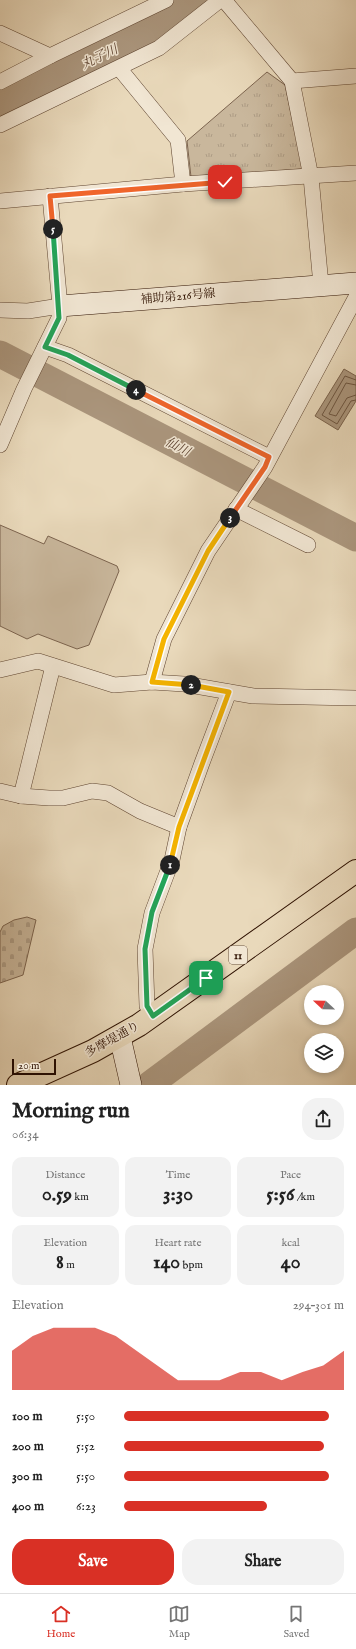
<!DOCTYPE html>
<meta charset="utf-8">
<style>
body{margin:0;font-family:"IM FELL English","Noto Serif JP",serif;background:#f2f2f2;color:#222;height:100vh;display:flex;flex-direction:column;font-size:15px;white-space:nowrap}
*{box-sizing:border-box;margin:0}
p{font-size:13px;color:#767676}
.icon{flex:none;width:22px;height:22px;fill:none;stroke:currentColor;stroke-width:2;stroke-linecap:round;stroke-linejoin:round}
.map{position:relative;height:1085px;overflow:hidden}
.sheet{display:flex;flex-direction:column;background:#fff;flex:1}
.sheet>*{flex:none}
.needle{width:26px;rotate:292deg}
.fabs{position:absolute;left:304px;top:985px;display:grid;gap:8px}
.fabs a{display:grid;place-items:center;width:40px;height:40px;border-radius:50%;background:#fff;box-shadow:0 2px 6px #0003;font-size:20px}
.scale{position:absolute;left:12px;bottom:10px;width:44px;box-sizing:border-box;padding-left:4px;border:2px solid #2f1202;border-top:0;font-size:11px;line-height:14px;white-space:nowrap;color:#2f1202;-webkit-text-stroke:3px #f1e6d3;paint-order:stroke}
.pin{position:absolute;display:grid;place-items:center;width:34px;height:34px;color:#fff;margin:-17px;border-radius:8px;box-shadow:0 2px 6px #0006}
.km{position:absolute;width:20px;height:20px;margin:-10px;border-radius:50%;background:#222;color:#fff;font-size:11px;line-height:20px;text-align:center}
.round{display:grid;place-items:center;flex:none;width:42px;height:42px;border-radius:16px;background:#f2f2f2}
.summary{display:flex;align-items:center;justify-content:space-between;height:68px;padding:0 12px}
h1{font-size:22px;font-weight:700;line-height:30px}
.stats{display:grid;grid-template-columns:repeat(3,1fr);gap:6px;height:68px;padding:4px 12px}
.stats div{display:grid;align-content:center;border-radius:10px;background:#f2f2f2;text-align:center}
.stats b{font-size:20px;font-weight:700}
.stats small{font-size:11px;font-weight:400}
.stats p{font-size:11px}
.chart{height:112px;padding:8px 12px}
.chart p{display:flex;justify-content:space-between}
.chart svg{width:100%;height:72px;margin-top:4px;fill:#d93025;opacity:.7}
.button{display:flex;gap:8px;margin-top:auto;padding:8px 12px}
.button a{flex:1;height:46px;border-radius:16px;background:#d93025;color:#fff;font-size:16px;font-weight:700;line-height:46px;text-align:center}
.button a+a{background:#f2f2f2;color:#222}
ul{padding:0 12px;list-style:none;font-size:13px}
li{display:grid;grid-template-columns:64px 48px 1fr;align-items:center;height:30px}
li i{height:10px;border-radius:5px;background:#d93025}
.tab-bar{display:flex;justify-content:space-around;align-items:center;height:56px;border-top:1px solid #e0e0e0;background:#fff;font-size:11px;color:#767676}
.tab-bar a{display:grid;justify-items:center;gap:2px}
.tab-bar .on{color:#d93025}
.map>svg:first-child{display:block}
.grass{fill:url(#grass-tufts);stroke:#7c644f}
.cemetery{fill:url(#cemetery-stones);stroke:#7c644f}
.garden{fill:#c9b79c;stroke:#7c644f}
.water{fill:#aa957c;stroke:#79614b}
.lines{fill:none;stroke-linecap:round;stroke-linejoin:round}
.shore{stroke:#6c543f;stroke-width:1}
.river{stroke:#aa957c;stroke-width:27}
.street-casing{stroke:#5e4430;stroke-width:16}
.secondary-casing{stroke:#2f1202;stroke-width:22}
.primary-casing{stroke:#2f1202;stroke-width:24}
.street{stroke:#f1e6d3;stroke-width:15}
.secondary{stroke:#f1e6d3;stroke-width:21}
.primary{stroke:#e9d9bb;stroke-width:22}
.split-1-casing{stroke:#fff;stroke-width:8}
.split-2-casing{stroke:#fff;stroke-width:8}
.split-3-casing{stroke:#fff;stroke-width:8}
.split-4-casing{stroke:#fff;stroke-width:8}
.split-5-casing{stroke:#fff;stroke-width:8}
.split-6-casing{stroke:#fff;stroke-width:8}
.split-1{stroke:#22a559;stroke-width:5}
.split-2{stroke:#f5b400;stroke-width:5}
.split-3{stroke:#f5b400;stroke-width:5}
.split-4{stroke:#f0652b;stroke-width:5}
.split-5{stroke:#22a559;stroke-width:5}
.split-6{stroke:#f0652b;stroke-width:5}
.labels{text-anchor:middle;stroke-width:3;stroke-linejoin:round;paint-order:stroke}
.shield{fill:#f1e6d3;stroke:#695241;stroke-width:1}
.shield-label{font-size:11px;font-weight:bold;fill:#2f1202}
.street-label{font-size:12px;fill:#2f1202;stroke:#f1e6d3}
.water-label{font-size:13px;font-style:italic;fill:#604633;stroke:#f1e6d3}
</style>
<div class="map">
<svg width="356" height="1085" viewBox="0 0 356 1085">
<defs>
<pattern id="grass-tufts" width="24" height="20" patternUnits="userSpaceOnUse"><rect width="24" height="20" fill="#c9b79c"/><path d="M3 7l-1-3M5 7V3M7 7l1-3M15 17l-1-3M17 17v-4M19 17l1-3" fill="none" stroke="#ad9c85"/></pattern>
<pattern id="cemetery-stones" width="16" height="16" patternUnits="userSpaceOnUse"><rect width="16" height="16" fill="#c9b79c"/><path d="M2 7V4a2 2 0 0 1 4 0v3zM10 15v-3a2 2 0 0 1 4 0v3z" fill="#ad9c85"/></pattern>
</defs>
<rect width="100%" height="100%" fill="#e9d9bb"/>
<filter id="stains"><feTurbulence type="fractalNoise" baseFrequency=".005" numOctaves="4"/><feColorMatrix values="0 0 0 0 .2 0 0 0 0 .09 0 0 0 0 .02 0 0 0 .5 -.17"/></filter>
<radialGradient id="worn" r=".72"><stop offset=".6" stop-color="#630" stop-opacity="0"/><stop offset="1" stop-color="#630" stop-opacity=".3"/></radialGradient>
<polygon class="grass" points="267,72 285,85 303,169 191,177 187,141"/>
<polygon class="cemetery" points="27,917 36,920 23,975 0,983 0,932 3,926 14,920"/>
<polygon class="garden" points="0,525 44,544 48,536 117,566 119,571 89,645 77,649 38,634 27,639 0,626"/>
<polygon class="water" points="344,369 356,376 356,401 338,430 315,416"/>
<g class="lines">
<g class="shore">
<polyline points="356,380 345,376 322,415 337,424 351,401 356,400"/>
<polyline points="356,385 346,383 329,414 336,416 347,398 356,395"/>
</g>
<g class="river">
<polyline points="0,104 138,37 193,0"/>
<polyline points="0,354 356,538"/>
<polyline points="149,1085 356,931"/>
</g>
<defs>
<g id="street">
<polyline points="224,0 292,81 311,177 321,285"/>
<polyline points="0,33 50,56"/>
<polyline points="119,68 178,140 183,184"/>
<polyline points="292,81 356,76"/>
<polyline points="0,82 50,56 166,0"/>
<polyline points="0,125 159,48 220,0"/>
<polyline points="0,201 183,184 356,173"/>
<polyline points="0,310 28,311 60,306"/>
<polyline points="45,347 68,355 269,457"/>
<polyline points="0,445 24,389 59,318 60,306 50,196"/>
<polyline points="236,509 308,545"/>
<polyline points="0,670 38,661 114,685 152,682 184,684 253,696 356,698"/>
<polyline points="152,682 164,639 208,551 265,467 356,297"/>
<polyline points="0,791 21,796 49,798 63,798 92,791 108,793 140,811 179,827"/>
<polyline points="21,796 53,666"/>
<polyline points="153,1016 147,1006 145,949 152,913 172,860 179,827 202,763 229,692"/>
</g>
<g id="secondary">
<polyline points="60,306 356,283"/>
<polyline points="120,1037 131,1085"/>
</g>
<polyline id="primary" points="18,1085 93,1051 139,1025 356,871"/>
</defs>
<use href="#street" class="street-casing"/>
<use href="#secondary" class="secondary-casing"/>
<use href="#primary" class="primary-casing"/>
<use href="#street" class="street"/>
<use href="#secondary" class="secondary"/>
<use href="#primary" class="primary"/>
</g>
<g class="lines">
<defs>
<polyline id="split-1" points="170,865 152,912 145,949 147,1006 153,1016 206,978"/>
<polyline id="split-2" points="170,865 179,827 229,692 191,685"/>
<polyline id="split-3" points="191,685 152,682 164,639 208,551 230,518"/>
<polyline id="split-4" points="136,390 269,457 265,467 230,518"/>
<polyline id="split-5" points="53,229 59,318 45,347 68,355 136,390"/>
<polyline id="split-6" points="53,229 50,196 225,182"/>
</defs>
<use href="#split-1" class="split-1-casing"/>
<use href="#split-2" class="split-2-casing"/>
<use href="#split-3" class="split-3-casing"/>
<use href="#split-4" class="split-4-casing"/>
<use href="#split-5" class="split-5-casing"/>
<use href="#split-6" class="split-6-casing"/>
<use href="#split-1" class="split-1"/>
<use href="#split-2" class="split-2"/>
<use href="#split-3" class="split-3"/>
<use href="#split-4" class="split-4"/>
<use href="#split-5" class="split-5"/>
<use href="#split-6" class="split-6"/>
</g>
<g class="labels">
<rect class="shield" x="229" y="946" width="18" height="18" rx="3"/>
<g class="shield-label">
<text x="238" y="959">11</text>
</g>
<g class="street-label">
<text transform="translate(178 296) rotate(-5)" y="4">補助第216号線</text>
<text transform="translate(112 1039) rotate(-29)" y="4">多摩堤通り</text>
</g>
<g class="water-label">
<text transform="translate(99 56) rotate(-26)" y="5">丸子川</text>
<text transform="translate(178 446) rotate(27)" y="5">仙川</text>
</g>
</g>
<rect width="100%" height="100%" filter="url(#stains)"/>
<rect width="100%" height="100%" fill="url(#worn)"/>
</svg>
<div class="fabs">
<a><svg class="needle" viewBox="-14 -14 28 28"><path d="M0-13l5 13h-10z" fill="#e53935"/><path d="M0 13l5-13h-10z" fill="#767676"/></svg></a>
<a><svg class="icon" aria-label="layers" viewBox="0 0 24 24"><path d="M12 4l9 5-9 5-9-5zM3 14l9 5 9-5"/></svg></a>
</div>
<div class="scale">20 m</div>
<div class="pin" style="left:206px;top:978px;background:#1e9e55"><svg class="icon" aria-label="arrive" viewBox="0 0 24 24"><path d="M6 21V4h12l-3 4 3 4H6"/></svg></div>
<div class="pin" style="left:225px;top:182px;background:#d93025"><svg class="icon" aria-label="check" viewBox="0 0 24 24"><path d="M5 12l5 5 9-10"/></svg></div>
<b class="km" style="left:170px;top:865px">1</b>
<b class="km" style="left:191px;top:685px">2</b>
<b class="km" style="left:230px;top:518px">3</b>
<b class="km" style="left:136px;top:390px">4</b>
<b class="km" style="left:53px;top:229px">5</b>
</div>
<section class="sheet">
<div class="summary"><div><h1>Morning run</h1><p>06:34</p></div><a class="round"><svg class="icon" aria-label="share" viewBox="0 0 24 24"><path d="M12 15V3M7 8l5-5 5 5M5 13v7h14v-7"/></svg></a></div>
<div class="stats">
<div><p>Distance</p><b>0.59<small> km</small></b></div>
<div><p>Time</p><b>3:30</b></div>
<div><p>Pace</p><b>5:56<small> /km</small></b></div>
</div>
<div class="stats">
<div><p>Elevation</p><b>8<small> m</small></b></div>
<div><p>Heart rate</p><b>140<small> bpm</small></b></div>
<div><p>kcal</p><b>40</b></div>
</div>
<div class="chart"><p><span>Elevation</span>294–301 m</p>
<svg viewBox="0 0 160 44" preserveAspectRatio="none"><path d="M0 44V20L10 11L20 6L30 6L40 6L50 11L60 20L70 29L80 38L90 38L100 38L110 33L120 33L130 38L140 33L150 29L160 20V44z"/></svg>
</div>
<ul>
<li><b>100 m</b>5:50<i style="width:93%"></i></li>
<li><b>200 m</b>5:52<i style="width:91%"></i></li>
<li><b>300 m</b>5:50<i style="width:93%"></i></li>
<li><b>400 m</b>6:23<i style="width:65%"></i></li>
</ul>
<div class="button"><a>Save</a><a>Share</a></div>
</section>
<nav class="tab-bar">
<a class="on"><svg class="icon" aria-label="home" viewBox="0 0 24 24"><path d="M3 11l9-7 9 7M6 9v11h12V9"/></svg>Home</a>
<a><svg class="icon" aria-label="map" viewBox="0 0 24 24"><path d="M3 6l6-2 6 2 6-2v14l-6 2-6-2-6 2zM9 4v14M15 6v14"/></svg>Map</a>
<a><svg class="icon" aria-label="saved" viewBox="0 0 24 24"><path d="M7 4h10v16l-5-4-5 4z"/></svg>Saved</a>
</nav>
